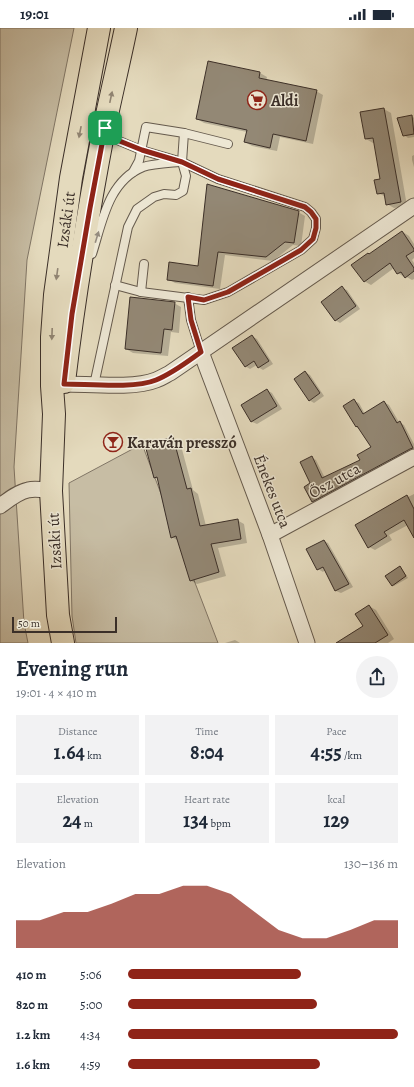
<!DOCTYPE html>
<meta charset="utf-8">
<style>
body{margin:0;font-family:Alegreya,serif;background:#f2f2f3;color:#1f2937;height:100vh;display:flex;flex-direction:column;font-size:15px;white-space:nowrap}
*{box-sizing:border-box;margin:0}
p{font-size:13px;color:#747a83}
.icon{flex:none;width:22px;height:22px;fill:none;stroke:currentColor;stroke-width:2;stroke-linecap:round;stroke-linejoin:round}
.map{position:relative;height:615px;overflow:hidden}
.side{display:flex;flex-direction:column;background:#fff;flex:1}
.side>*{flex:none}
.scale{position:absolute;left:12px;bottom:10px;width:105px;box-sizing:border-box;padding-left:4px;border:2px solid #3b2f28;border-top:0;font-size:11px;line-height:14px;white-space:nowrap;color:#3b2f28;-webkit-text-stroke:3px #ede7d4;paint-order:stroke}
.pin{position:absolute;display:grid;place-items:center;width:34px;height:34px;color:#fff;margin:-17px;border-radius:8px;box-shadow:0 2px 6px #0006}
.round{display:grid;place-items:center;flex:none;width:42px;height:42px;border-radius:21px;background:#f2f2f3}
.head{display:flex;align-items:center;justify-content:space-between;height:68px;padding:0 16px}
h1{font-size:22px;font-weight:700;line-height:30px}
.metrics{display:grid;grid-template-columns:repeat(3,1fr);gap:6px;height:68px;padding:4px 16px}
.metrics div{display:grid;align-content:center;border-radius:0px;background:#f2f2f3;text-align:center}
.metrics b{font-size:20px;font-weight:700}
.metrics small{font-size:11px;font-weight:400}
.metrics p{font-size:11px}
.chart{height:112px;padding:8px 16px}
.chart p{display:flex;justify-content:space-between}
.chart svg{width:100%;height:72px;margin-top:4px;fill:#8f2418;opacity:.7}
ul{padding:0 16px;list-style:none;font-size:13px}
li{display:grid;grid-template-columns:64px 48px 1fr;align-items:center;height:30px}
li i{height:10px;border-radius:5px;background:#8f2418}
.status{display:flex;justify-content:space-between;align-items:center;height:28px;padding:0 20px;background:#fff;direction:ltr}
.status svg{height:11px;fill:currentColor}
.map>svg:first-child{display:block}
.green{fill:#c7bda4;stroke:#817666}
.shadow{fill:#0003}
.building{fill:#938875;stroke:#3b2f28}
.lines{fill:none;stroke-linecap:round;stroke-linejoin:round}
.lane-casing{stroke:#655a4d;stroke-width:10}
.street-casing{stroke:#655a4d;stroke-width:17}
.primary-casing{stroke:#3b2f28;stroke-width:24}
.lane{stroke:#ede7d4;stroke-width:8}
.street{stroke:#ede7d4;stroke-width:15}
.primary{stroke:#e4dabd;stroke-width:22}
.oneway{fill:#908472}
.oneway2{fill:#948b7e}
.route-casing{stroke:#fff;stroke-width:8}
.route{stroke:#8f2418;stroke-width:5}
.labels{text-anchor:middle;stroke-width:3;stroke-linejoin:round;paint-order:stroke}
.poi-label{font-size:16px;font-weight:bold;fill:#3b2f28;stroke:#ede7d4;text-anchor:start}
.street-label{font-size:16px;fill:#3b2f28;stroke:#ede7d4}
</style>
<div class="status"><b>19:01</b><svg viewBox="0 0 49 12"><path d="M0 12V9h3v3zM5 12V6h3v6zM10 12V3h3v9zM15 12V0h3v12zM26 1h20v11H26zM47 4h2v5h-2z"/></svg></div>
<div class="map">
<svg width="414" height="615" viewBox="0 0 414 615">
<rect width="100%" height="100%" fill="#e4dabd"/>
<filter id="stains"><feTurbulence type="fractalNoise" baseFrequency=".005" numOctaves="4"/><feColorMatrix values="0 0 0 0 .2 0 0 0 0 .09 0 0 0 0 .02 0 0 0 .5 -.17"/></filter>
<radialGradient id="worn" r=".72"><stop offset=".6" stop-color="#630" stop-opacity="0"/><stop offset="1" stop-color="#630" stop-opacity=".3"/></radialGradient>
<g class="green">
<polygon points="0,0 74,0 27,232 14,439 24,595 28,615 0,615"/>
<polygon points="142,416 218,615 76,615 72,588 69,455"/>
</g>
<g class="shadow">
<polygon points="260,45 267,49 266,53 316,63 323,67 313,116 280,109 277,123 252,118 245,114 247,104 204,95 197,91"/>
<polygon points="384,81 391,85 407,178 394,180 387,176 386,169 378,165 381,152 374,115 373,115 366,111"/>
<polygon points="412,88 414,90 414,109 408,110 404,107"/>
<polygon points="414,127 414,139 412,132 412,128"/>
<polygon points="207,158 298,184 305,188 301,218 293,217 273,233 225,227 220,261 175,255 168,251 199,240"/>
<polygon points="403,204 409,208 414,216 414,230 412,232 414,235 414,251 412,252 405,248 404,249 398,245 394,240 371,257 364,253"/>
<polygon points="342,260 347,262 360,281 340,295 335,292"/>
<polygon points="174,275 181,279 179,305 171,304 168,328 133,325 126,321"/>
<polygon points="252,308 257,311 273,336 263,342 258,339 257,337 250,341 245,338"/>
<polygon points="305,344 310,347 324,368 314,375 309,372"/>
<polygon points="267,362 272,365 282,381 257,396 252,394 242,377"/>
<polygon points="354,373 359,375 365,386 384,374 389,377 399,394 404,397 414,416 414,424 317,476 312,474 312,430 316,432 325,450 361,433 372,420 360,401 356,399"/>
<polygon points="173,410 180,414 193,462 198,466 206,498 237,492 244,496 247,515 218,520 226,548 197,556 190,552 179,513 172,509 158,452 155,449"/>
<polygon points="414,466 414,508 408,497 389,507 392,512 375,522 369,519 408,469"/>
<polygon points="324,513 328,515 353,559 341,565 336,563 325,542 323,544 318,541"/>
<polygon points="400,540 402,541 408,550 394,558 392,557"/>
<polygon points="369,578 376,582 394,611 388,615 338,615 364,599"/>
<polygon points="235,612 240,615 225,615"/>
</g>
<g class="building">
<polygon points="208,33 260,44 259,50 317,62 306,113 273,106 270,120 244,114 247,102 196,91"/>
<polygon points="384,80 401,174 386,177 384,165 377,166 374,152 380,151 373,110 365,111 360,84"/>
<polygon points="412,87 414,106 403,108 397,90"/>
<polygon points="207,156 299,183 294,215 285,214 266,229 218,224 213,258 167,252 169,234 198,238"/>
<polygon points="402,203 414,221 414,223 406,228 414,240 414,243 405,250 401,244 397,246 390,235 364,254 351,237 368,225 369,226"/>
<polygon points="342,258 356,278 335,293 321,274"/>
<polygon points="130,269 175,274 172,302 164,301 161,325 125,321"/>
<polygon points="252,307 269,333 258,340 254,333 245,339 232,320"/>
<polygon points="305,343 320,365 309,373 294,351"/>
<polygon points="267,361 277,378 251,394 241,377"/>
<polygon points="354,371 363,386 384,373 397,395 400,393 413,420 410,421 312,474 304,459 310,455 300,434 312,428 322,450 360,432 357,427 371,419 357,398 356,399 343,378"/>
<polygon points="173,409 187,461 191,460 200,498 238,491 241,511 211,516 219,544 190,553 176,508 171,510 157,449 154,450 145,417"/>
<polygon points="407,467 414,481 414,510 404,492 384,504 387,508 368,520 355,497"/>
<polygon points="324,512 349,556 335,563 323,539 317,542 306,521"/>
<polygon points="400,538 406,548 392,558 385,548"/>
<polygon points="369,577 388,607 375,615 336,615 363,598 355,586"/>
</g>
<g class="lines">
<defs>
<g id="lane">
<polyline points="107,102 117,112 141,122 182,134 218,151 305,179 311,184 316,191 316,200 313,211 301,222 228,264 204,272 141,264 115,257"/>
<polyline points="133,144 139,133 146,99 184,105 228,116"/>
<path d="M 92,226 C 102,195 108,153 143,139 C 152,136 169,135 179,134"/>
<polyline points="141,264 144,236"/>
<polyline points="188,269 191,292 201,324"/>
<polyline points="94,357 128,199 137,181 154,169 164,166 176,167 183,163 186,148 182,134 184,105"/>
</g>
<g id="street">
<polyline points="201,324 270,507 307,615"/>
<path d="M 64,356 C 89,356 134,361 156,352 C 161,350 166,347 170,345 L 414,178"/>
<path d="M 0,478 C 8,472 18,464 28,462 C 36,460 44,462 51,463"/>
<polyline points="270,507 414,429"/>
</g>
<g id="primary">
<path d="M 64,354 C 74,269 88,185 104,101 C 111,67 119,34 126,0"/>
<path id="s1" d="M 63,615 L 58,587 L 51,463 L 54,386 L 52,358 L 52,309 L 55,267 L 71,150 L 99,0"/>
</g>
</defs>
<use href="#lane" class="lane-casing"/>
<use href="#street" class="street-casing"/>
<use href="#primary" class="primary-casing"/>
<use href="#lane" class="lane"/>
<use href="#street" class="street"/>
<use href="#primary" class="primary"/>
</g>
<defs><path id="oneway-solid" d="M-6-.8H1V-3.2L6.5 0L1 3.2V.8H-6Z"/></defs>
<g class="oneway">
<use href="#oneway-solid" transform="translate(111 69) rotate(-78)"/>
<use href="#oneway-solid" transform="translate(80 104) rotate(101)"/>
<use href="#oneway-solid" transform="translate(57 246) rotate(98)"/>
<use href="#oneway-solid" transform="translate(52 306) rotate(92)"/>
</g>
<use class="oneway2" href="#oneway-solid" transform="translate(97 209) rotate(-73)"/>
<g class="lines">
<defs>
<path id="route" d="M 105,100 L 117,112 L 142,122 L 182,134 L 218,151 L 305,179 L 311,184 L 316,191 L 316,200 L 313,211 L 301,222 L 228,264 L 204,272 L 188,269 L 191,292 L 201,324 C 187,334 173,345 156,352 C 134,361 88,356 64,356 L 72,286 L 90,180 Z"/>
</defs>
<use href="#route" class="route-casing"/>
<use href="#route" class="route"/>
</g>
<defs>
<symbol id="supermarket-ring" viewBox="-11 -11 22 22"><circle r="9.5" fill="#ede7d4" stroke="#8f2418" stroke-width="1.5"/><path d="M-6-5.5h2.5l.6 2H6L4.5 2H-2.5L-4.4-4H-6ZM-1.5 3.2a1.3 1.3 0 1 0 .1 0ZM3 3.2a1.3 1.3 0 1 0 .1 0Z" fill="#8f2418"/></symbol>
<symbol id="bar-ring" viewBox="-11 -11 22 22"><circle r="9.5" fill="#ede7d4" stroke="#8f2418" stroke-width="1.5"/><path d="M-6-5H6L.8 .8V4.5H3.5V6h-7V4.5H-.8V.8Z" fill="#8f2418"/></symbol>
</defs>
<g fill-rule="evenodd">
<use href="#supermarket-ring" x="246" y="61" width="22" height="22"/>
<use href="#bar-ring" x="102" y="403" width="22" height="22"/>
</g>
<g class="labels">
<g class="poi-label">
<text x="271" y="78">Aldi</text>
<text x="127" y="420">Karaván presszó</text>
</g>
<g class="street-label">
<text dy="6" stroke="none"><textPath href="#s1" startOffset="425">Izsáki út</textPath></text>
<text transform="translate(334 452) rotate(-29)" y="6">Ősz utca</text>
<text transform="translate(273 463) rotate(69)" y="6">Énekes utca</text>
<text transform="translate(54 513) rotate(-93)" y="6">Izsáki út</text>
</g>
</g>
<rect width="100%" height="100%" filter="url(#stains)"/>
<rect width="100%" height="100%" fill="url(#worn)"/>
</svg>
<div class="scale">50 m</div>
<div class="pin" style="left:105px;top:100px;background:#1e9e55"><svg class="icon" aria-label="arrive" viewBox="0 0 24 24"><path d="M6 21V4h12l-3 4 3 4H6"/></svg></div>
</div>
<section class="side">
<div class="head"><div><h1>Evening run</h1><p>19:01 · 4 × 410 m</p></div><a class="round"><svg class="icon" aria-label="share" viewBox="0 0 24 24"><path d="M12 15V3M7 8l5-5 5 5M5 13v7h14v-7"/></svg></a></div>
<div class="metrics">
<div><p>Distance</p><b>1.64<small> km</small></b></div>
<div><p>Time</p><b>8:04</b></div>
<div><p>Pace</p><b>4:55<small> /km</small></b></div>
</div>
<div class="metrics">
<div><p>Elevation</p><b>24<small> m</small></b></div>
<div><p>Heart rate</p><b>134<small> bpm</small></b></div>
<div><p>kcal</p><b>129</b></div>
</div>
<div class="chart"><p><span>Elevation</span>130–136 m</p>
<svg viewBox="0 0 160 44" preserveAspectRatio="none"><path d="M0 44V27L10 27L20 22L30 22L40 17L50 11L60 11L70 6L80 6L90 11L100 22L110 33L120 38L130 38L140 33L150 27L160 27V44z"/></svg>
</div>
<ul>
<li><b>410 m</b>5:06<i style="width:64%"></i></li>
<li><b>820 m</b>5:00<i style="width:70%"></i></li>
<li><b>1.2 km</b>4:34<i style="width:100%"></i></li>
<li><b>1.6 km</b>4:59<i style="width:71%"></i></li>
</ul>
</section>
